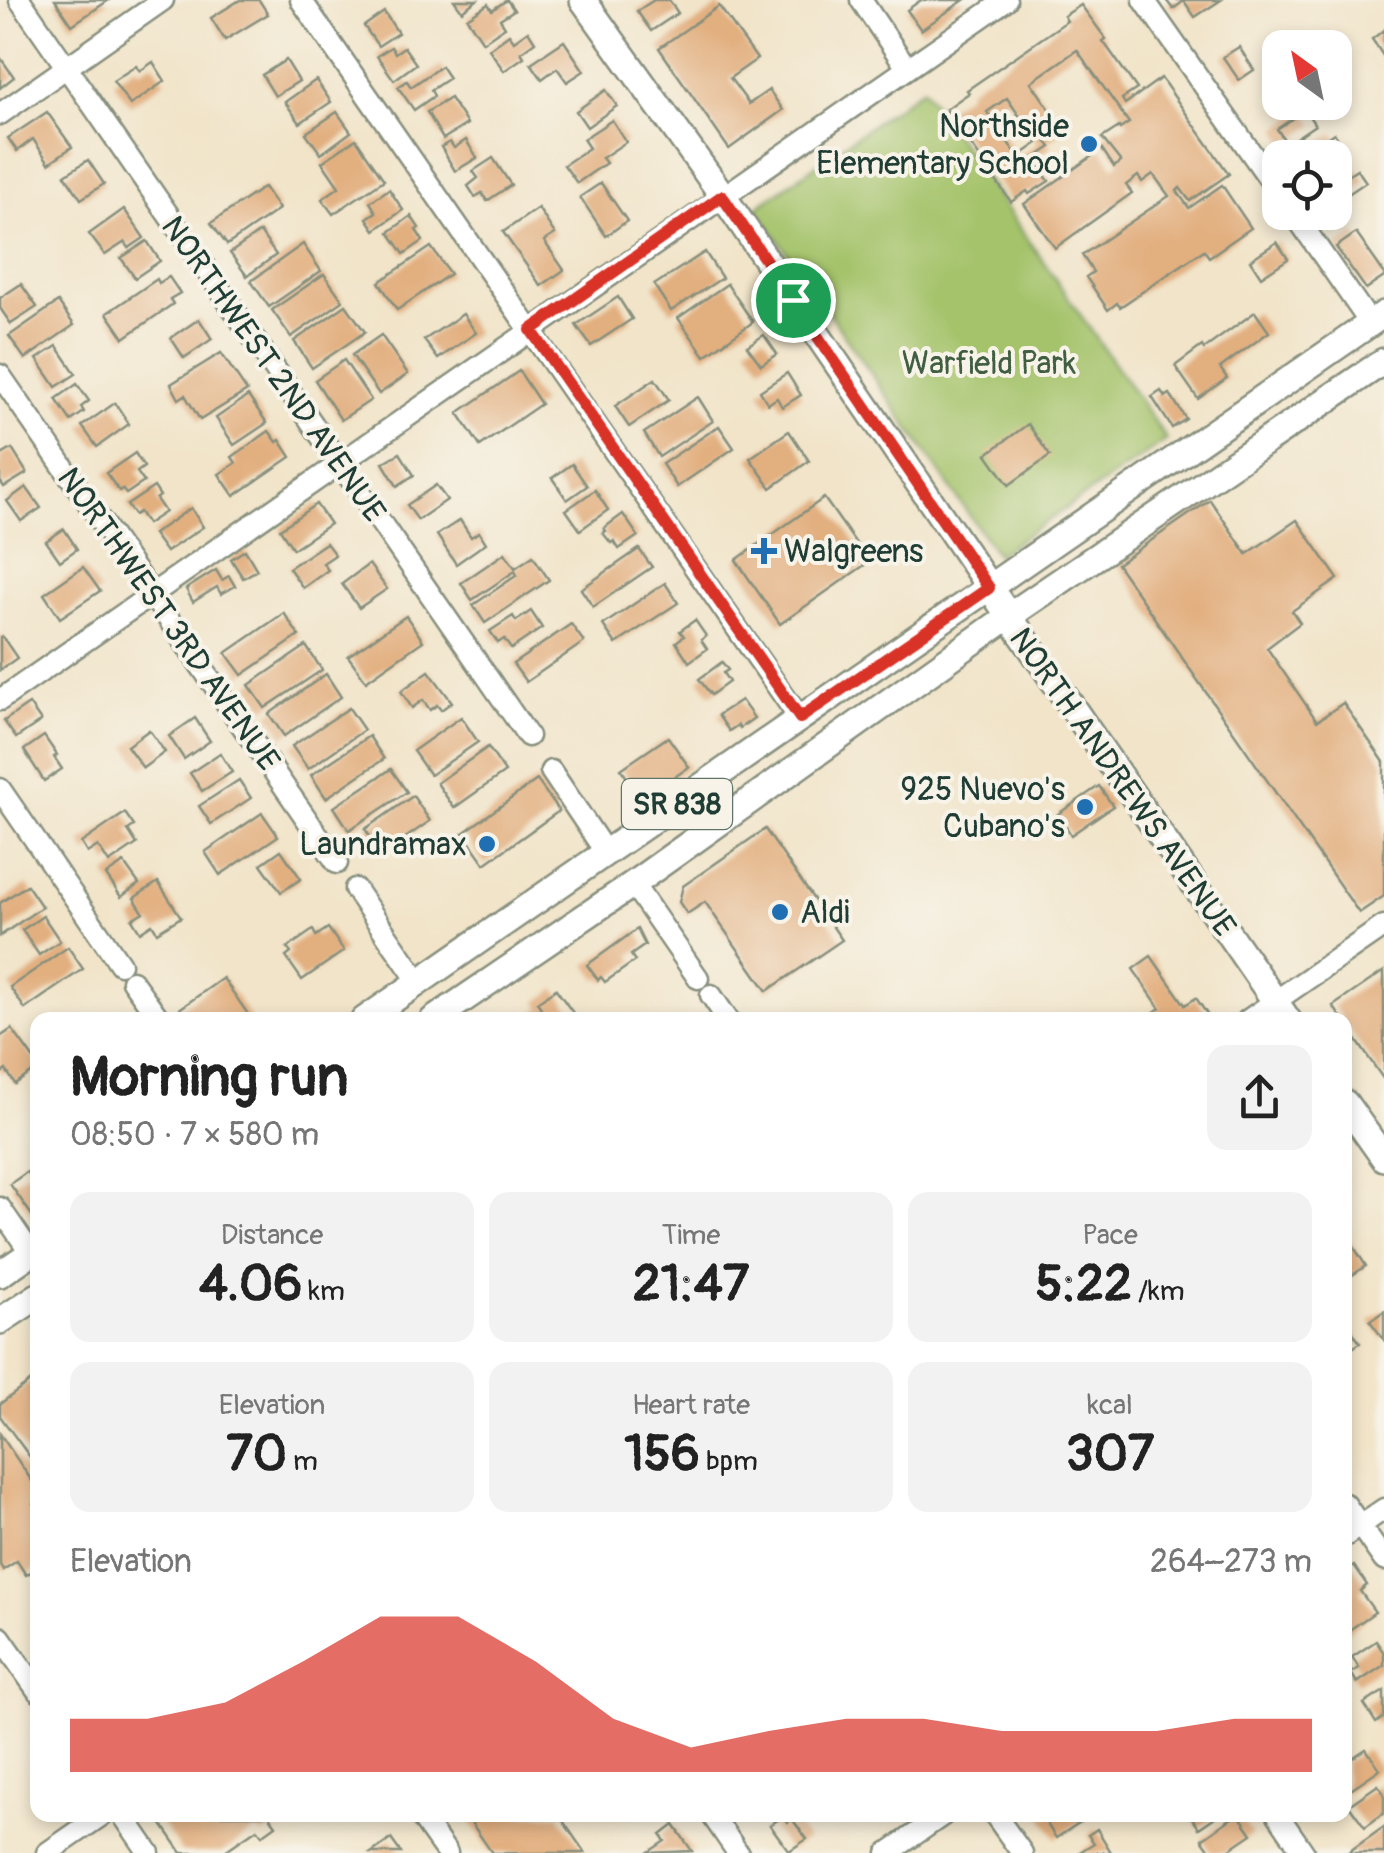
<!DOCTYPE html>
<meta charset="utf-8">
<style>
body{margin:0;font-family:Pangolin,sans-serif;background:#f2f2f2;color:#222;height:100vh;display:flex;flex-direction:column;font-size:38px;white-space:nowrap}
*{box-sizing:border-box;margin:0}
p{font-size:32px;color:#767676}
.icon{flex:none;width:55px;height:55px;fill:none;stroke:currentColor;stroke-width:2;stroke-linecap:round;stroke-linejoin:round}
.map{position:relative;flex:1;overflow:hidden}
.side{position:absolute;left:30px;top:1012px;width:1322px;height:810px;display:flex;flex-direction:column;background:#fff;border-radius:20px;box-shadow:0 5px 15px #0003}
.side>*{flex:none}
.needle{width:65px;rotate:327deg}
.controls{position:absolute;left:1262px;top:30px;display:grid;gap:20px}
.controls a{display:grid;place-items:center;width:90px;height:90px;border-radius:20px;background:#fff;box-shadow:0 5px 15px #0003;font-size:50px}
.pin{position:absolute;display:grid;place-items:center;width:85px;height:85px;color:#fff;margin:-42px;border:5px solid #fff;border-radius:50%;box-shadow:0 2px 10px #0007}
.round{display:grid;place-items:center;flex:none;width:105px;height:105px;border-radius:20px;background:#f2f2f2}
.summary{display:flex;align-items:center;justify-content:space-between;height:170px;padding:0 40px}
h1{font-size:55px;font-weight:700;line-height:75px}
.metrics{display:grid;grid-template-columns:repeat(3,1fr);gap:15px;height:170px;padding:10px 40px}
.metrics div{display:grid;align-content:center;border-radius:20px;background:#f2f2f2;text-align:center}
.metrics b{font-size:50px;font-weight:700}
.metrics small{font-size:28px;font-weight:400}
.metrics p{font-size:28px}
.chart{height:280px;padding:20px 40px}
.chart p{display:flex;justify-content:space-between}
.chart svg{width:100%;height:180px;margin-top:10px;fill:#d93025;opacity:.7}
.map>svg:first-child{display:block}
.green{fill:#a4c36b;stroke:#628050;stroke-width:2.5}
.building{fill:#e2af7f;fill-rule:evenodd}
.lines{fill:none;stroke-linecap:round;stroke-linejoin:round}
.minor-casing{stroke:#88907e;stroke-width:25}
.major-casing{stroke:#88907e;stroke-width:30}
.minor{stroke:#fff;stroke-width:20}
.major{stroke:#fff;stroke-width:25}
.route-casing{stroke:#fff;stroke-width:20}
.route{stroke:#d93025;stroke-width:12}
.poi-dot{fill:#1f6fb2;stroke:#f7f3e8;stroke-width:4}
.labels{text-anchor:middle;stroke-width:8;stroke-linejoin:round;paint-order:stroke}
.shield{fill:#f7f3e8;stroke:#60746a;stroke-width:2.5}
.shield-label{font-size:30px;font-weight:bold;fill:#1f3d34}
.poi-label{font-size:32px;fill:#1f3d34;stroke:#f7f3e8;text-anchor:end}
.park-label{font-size:32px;fill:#405e42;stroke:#f7f3e8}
.street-label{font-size:32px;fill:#1f3d34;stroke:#f7f3e8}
</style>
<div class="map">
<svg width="1384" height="1853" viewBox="0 0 1384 1853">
<rect width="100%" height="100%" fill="#f7f3e8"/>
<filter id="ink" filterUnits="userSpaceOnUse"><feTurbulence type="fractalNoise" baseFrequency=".01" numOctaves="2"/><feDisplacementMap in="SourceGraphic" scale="20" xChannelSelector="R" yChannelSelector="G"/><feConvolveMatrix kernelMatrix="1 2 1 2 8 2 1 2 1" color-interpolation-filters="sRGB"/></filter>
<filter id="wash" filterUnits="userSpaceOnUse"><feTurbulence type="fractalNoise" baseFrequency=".0048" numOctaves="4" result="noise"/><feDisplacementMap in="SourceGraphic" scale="40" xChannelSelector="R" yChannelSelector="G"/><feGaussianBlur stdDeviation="2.25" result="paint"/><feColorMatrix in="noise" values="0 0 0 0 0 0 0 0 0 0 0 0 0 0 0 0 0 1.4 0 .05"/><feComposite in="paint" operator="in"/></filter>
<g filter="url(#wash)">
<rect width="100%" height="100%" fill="#f1e4c9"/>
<polygon class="green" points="923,88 1167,440 997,555 756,208"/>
<g id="blocks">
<g class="building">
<polygon points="55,0 109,0 72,25"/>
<polygon points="240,0 259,0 268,14 225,40 211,18"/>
<polygon points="454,0 477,0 462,11"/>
<polygon points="507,0 514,10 500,19 505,27 483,42 467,18 488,4 492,10"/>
<polygon points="654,0 669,0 678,13 651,31 637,11"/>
<polygon points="921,0 964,0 921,30 907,10"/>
<polygon points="1166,0 1221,0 1195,17 1184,1 1173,9"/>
<path d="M 1081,5 L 1106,39 L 1103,41 L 1137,89 L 1122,99 L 1125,104 L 1161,78 L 1229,174 L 1190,201 L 1180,188 L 1177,191 L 1189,208 L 1222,185 L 1251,228 L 1209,257 L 1204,250 L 1120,307 L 1117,303 L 1108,310 L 1086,277 L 1093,272 L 1082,255 L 1169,196 L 1153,174 L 1142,182 L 1138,176 L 1126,185 L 1132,193 L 1055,248 L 1024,204 L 1102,149 L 1114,167 L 1121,162 L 1102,138 L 1119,127 L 1120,129 L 1129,123 L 1077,50 L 1031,82 L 1064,130 L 1047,142 L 1051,147 L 1023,166 L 1026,170 L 1036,163 L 1049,181 L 1029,194 L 1027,191 L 1011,202 L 946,109 L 969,93 L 967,90 L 1067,21 L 1064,16 ZM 1007,98 L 1038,143 L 1018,157 L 987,112 Z"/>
<polygon points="719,6 757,59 730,78 749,104 769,90 783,110 729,149 659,48"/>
<polygon points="384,12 398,33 378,46 364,26"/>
<polygon points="1384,30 1384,57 1372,39"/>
<polygon points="528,31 535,42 521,52 524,57 504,71 489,49 509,34 514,41"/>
<polygon points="564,41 584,71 567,82 557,68 542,79 531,63"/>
<polygon points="391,47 395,53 404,47 416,64 394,80 377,56"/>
<polygon points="1239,47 1254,70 1239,80 1223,57"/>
<polygon points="0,57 14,77 0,88"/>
<polygon points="286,60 299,81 275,96 262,75"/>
<polygon points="153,62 165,81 130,105 113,81 136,66 140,71"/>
<polygon points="441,66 449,78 431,90 434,96 414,110 398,87 407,81 411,87"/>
<polygon points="316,80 331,102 300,123 285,102"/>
<polygon points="606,90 617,106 587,127 576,111"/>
<polygon points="450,98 467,124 443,139 427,112"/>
<polygon points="1305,110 1315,125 1287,144 1277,129"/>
<polygon points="47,112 72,147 49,163 33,139 17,151 8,138"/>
<polygon points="337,112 351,132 321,154 306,133"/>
<polygon points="612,120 626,142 602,158 606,163 577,183 564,165 589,148 583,139"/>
<polygon points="1334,133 1345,149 1333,158 1298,158"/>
<polygon points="356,139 384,180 333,214 322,199 339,187 322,162"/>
<polygon points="466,140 477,158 455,171 441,147 450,142 454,148"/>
<polygon points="493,158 511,185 487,201 482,193 475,197 468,186 478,178 473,171"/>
<polygon points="88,160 104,184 81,199 65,175"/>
<polygon points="1357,169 1366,182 1335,203 1335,183"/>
<polygon points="601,183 627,221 606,236 580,197"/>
<polygon points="264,187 279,209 227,245 211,223"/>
<polygon points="389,189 403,210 375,230 367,218 376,212 370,202"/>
<polygon points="538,208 555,234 544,241 564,270 541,286 503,232"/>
<polygon points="124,209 144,238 129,248 125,242 105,255 89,234"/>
<polygon points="411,216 419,228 416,230 423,241 404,254 389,232"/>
<polygon points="260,232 276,255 247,276 230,253"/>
<polygon points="1356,233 1384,273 1384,277 1366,289 1336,247"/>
<polygon points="147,241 160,261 135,278 121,258"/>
<polygon points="1277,242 1288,259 1261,277 1250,260"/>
<polygon points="303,244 321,271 269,307 251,281"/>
<polygon points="431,247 450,274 397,310 379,282"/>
<polygon points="705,252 722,278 671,311 654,285"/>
<polygon points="324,274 343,301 291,337 272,310"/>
<polygon points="169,277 180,293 170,299 173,304 124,338 107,313 157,279 159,283"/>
<polygon points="21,284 37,307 11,324 0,308 0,298"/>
<polygon points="727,284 753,322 705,356 678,318"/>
<polygon points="618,297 632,319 591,346 576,325"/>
<polygon points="58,302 74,325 25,359 9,336"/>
<polygon points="346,305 365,332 312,368 294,341"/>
<polygon points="1255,312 1269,332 1220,368 1227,378 1198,399 1175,366 1202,346 1204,349"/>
<polygon points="463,314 476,333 438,359 424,340"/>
<polygon points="199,319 212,339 184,358 171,338"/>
<polygon points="381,335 408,374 379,394 352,355"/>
<polygon points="764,335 777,354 761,365 747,346"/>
<polygon points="57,346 76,374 56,387 37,359"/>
<polygon points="221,353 247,391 200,420 185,395 179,399 171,384"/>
<polygon points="344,360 371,400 341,420 315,380"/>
<polygon points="519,371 541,404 480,446 458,413"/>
<polygon points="787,373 801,395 782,407 777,398 768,404 760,391"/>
<polygon points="655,379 669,400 629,427 615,406"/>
<polygon points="77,384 89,401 81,407 84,412 71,421 56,399"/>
<polygon points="1161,391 1165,397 1170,394 1186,419 1172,428 1152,397"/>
<polygon points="248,396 267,423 234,445 216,418"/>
<polygon points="698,397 713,421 659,457 644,433"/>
<polygon points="115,403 129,424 97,447 82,426"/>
<polygon points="1028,424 1050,456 1009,485 987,454"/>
<polygon points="719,426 734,448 677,487 662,464"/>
<polygon points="269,431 277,442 280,440 291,457 234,496 219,474 236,463 232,457"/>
<polygon points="789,431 809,461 771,488 750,458"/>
<polygon points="12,449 27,473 4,487 0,481 0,456"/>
<polygon points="135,453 144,467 137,472 144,482 126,494 122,489 119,491 106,473"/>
<polygon points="400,453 414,475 397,486 383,463"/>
<polygon points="572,464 587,486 567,500 552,478"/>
<polygon points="436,485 447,500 418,520 407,505"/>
<polygon points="26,487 41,508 21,521 7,501"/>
<polygon points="154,487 160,496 156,499 165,512 147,524 139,512 134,515 127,505"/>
<polygon points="595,490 608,510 580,530 566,510"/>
<polygon points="824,498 869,562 780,624 736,560"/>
<polygon points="1210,500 1247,554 1297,520 1338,579 1292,611 1300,623 1267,648 1317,721 1343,703 1384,762 1384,896 1359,913 1117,564"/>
<polygon points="316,504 330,524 293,549 280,529"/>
<polygon points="191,508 203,527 166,552 153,534"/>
<polygon points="623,514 638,536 619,549 614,541 611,543 603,533 606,531 604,528"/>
<polygon points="460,520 471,537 479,532 486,543 456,564 437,535"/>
<polygon points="64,529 77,549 60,561 46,541"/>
<polygon points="326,543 335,555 323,563 328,570 303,588 289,568"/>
<polygon points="639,549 652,567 593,607 581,589"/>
<polygon points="245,550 257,570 243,578 231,559"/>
<polygon points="505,553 515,568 533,556 549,580 485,623 473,605 517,575 515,571 472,600 461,583"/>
<polygon points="369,564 387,589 359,608 342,584"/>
<polygon points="83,567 100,591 60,618 44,594"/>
<polygon points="216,570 222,580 229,576 235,586 221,594 217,587 193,602 186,589"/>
<polygon points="665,583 678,603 616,644 603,625"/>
<polygon points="531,611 542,628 511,649 504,639 498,643 490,631 513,616 516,621"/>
<polygon points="284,613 299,636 242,675 226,653"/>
<polygon points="406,616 423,641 366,681 348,656"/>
<polygon points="695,620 706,636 701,640 707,649 689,662 676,642 684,636 680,631"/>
<polygon points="571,624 584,642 526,682 513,664"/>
<polygon points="2,636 17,658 0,670 0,637"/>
<polygon points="306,646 322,670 265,708 249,685"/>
<polygon points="722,662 728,670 723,673 729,682 711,695 699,679"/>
<polygon points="429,671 452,702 441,710 437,705 430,710 423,700 412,708 401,691"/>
<polygon points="326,674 341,697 284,736 269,714"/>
<polygon points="741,700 754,718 740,728 738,725 729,731 718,715"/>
<polygon points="29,704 41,721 16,738 4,721"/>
<polygon points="349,708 364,730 308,769 292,746"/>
<polygon points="461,717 478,742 430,775 413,751"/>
<polygon points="195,718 210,741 184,759 169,736"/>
<polygon points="149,730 165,752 143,768 127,746"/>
<polygon points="44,736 57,755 54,757 62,769 44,781 24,750"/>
<polygon points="369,736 384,759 326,798 311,775"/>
<polygon points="668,737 689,767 642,800 621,769"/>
<polygon points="488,747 505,772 454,808 437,783"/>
<polygon points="220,753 232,772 202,791 190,773"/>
<polygon points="391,769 407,792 349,830 334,807"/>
<polygon points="239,780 251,798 211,824 199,806"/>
<polygon points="537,780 559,811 485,864 463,833"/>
<polygon points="1099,786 1113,806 1071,835 1058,814"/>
<polygon points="413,796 430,821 382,854 365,829"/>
<polygon points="125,813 134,826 128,830 137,844 109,863 98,846 87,853 81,843"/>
<polygon points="262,813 278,836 220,875 205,852"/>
<polygon points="765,829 842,940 767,991 705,902 687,914 679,902 683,886"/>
<polygon points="281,850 301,879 281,892 261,864"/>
<polygon points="124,863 139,884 121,897 106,875"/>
<polygon points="158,882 181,917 157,932 152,924 140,932 132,919 143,912 134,898"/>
<polygon points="27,885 42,907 0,936 0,903"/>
<polygon points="43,916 60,941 39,955 22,930"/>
<polygon points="328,928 344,951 302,980 286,957 291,953 287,948 313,930 316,936"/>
<polygon points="637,929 645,945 631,955 635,961 605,982 601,977 598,980 587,965"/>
<polygon points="68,947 83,969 25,1009 10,987"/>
<polygon points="1151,956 1185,1005 1196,998 1211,1020 1143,1020 1160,1008 1133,969"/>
<polygon points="1384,971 1384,1080 1333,1006"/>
<polygon points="223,978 252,1020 185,1020 178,1010"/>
<polygon points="556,989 573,1013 564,1020 524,1020 541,1008 537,1002"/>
<polygon points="12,1029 38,1065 38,1068 15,1084 6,1070 0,1074 0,1037"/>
<polygon points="27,1172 38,1187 38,1224 10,1184"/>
<polygon points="1350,1241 1366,1266 1345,1280 1345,1244"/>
<polygon points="1384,1311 1384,1340 1370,1321"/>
<polygon points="1345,1321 1360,1343 1345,1353"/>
<polygon points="38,1376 38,1468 0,1416 0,1404"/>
<polygon points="0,1434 38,1490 38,1502 34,1504 38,1510 38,1567 26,1575 17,1561 3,1570 0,1565"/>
<polygon points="1354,1566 1367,1585 1360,1591 1375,1612 1345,1633 1347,1600 1345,1572"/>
<polygon points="1376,1641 1384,1653 1384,1665 1357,1683 1351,1673 1359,1668 1352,1657"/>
<polygon points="1384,1691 1384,1717 1376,1723 1364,1704"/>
<polygon points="1366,1749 1380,1769 1345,1793 1345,1763"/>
<polygon points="1378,1785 1384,1794 1384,1813 1365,1827 1349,1805"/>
<polygon points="160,1815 269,1815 276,1825 262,1835 257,1829 222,1853 182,1853 157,1817"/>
<polygon points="466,1815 559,1815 585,1853 492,1853"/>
<polygon points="1041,1815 1082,1815 1085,1819 1056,1838"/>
<polygon points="1190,1815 1218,1815 1199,1828"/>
<polygon points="1236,1815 1239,1815 1252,1834 1224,1853 1212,1853 1202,1839"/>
<polygon points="784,1816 788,1822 792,1819 807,1839 789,1851 770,1825"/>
<polygon points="674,1825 692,1851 647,1853 665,1841 661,1835"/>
<polygon points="1384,1827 1384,1853 1347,1853"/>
<polygon points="1097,1829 1111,1852 1078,1853 1094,1843 1088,1835"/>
<polygon points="391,1839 401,1853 371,1853"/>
</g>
</g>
</g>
<g filter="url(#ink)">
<use href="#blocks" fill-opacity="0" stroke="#88907e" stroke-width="2.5"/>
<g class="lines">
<defs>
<g id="minor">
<polyline points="20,0 528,736"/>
<polyline points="301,0 800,719"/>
<polyline points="861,0 907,68"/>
<polyline points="1144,0 1280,194"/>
<polyline points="0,114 163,0"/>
<polyline points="1293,212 1370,323"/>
<polyline points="0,375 337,863"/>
<polyline points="0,700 1006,0"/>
<polyline points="551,771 606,853"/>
<polyline points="0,789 120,964"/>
<polyline points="633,884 698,978"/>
<polyline points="355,889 419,982"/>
<polyline points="132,981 160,1020"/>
<polyline points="711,995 728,1020"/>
<polyline points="1248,1020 1384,926"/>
<polyline points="0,1208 31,1253"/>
<polyline points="1345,1504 1384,1560"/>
<polyline points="1345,1536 1384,1509"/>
<polyline points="0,1637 38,1691"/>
<polyline points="123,1815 149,1853"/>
<polyline points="420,1815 447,1853"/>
<polyline points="712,1815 738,1853"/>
<polyline points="995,1815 1022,1853"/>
<polyline points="1278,1815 1304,1853"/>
<polyline points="47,1853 102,1815"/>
<polyline points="888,1853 943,1815"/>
</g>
<g id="major">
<polyline points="583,0 723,196 1009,616 1288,1020"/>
<polyline points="364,1020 1384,314"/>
<polyline points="433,1020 633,884 1009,616 1384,361"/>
<polyline points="1345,1103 1384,1158"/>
<polyline points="0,1274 38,1248"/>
<polyline points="0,1321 38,1296"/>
</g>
</defs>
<use href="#minor" class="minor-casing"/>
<use href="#major" class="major-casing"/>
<use href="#minor" class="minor"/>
<use href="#major" class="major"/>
</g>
</g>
<g class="lines" filter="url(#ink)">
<defs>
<polygon id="route" points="722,196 989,588 800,718 531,330"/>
</defs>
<use href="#route" class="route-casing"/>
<use href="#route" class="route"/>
</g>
<g class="poi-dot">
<circle cx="1089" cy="144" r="10"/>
<path d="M759 536h10v10h10v10h-10v10h-10v-10h-10v-10h10z"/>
<circle cx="1085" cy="807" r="10"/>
<circle cx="487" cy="844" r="10"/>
<circle cx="780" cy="912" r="10"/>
</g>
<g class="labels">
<rect class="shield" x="622" y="779" width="110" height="50" rx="8"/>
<g class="shield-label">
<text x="677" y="814">SR 838</text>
</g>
<g class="poi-label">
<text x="1069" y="137">Northside<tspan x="1069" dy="37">Elementary School</tspan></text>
<text x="784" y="562" text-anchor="start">Walgreens</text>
<text x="1065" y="800">925 Nuevo's<tspan x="1065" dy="37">Cubano's</tspan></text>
<text x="467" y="855">Laundramax</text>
<text x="800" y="923" text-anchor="start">Aldi</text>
</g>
<g class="park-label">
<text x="989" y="374">Warfield Park</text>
</g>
<g class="street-label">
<text transform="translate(274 369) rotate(55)" y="11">NORTHWEST 2ND AVENUE</text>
<text transform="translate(169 619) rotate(55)" y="11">NORTHWEST 3RD AVENUE</text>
<text transform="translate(1123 782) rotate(55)" y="11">NORTH ANDREWS AVENUE</text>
</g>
</g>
</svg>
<div class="controls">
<a><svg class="needle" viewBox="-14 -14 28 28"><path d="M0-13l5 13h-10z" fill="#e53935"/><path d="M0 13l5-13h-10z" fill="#767676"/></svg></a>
<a><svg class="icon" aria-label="locate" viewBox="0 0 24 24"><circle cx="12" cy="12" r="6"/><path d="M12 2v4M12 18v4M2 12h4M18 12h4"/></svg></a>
</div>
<div class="pin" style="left:793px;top:300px;background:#1e9e55"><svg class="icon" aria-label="arrive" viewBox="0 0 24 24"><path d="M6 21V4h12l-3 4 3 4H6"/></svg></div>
<section class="side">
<div class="summary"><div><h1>Morning run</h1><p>08:50 · 7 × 580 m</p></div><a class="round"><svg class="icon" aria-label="share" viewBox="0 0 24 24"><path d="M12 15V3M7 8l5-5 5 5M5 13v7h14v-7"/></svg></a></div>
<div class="metrics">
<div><p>Distance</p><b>4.06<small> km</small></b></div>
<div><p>Time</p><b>21:47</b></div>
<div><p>Pace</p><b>5:22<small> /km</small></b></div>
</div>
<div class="metrics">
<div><p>Elevation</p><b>70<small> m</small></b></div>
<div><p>Heart rate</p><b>156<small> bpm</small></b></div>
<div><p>kcal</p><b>307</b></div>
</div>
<div class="chart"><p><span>Elevation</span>264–273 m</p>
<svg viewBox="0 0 160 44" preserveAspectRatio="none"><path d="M0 44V31L10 31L20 27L30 17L40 6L50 6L60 17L70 31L80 38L90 34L100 31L110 31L120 34L130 34L140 34L150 31L160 31V44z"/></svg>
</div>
</section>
</div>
